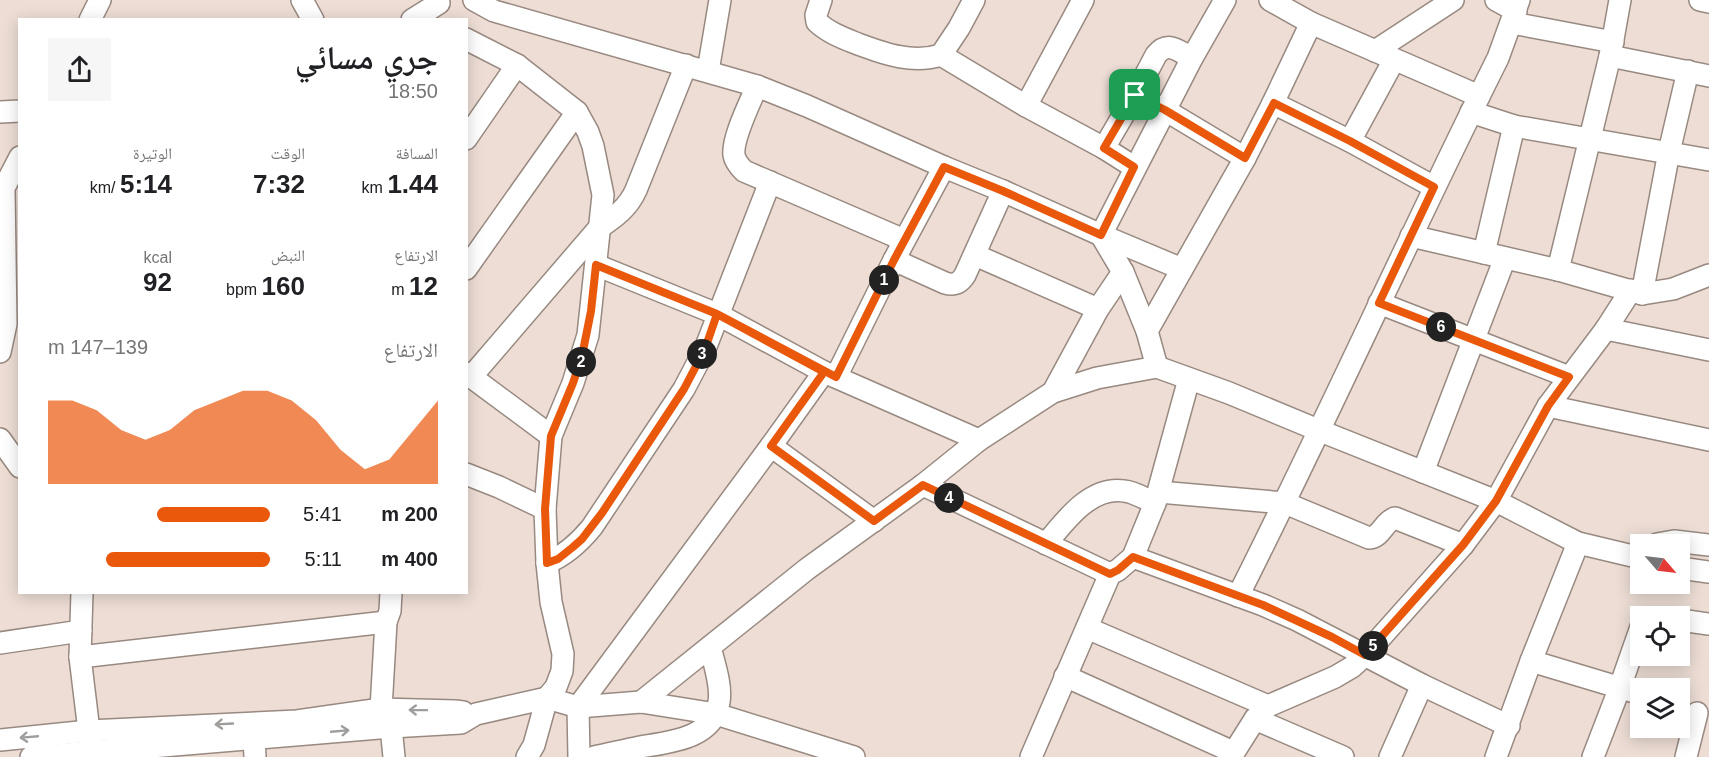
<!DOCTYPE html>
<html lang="ar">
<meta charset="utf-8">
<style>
body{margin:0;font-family:Helvetica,"Noto Naskh Arabic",sans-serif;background:#f6f6f6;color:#202124;direction:rtl;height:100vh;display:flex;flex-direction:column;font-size:22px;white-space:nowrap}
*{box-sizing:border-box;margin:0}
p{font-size:20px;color:#757577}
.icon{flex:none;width:33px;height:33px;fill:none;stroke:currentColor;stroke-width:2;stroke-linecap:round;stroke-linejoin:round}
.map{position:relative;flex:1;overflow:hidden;direction:ltr}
.sheet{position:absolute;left:18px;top:18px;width:450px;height:576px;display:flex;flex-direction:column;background:#fff;border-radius:0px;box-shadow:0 3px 15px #0003;direction:rtl}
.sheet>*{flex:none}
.needle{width:39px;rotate:118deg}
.buttons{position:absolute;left:1630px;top:534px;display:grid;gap:12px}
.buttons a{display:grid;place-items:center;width:60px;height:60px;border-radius:0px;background:#fff;box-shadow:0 3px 15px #0003;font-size:30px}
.pin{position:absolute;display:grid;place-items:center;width:51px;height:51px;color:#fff;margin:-26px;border-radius:12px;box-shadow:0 3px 9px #0006}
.km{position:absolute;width:30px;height:30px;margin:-15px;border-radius:50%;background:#222;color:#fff;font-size:16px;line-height:30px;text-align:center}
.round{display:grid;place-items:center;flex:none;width:63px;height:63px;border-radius:0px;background:#f6f6f6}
.head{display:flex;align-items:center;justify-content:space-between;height:102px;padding:0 30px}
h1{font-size:33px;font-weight:600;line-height:45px}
.metrics{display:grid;grid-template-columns:repeat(3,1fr);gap:9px;height:102px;padding:6px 30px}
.metrics div{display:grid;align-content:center}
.metrics b{font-size:26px;font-weight:600}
.metrics small{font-size:16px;font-weight:400}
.metrics p{font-size:16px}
.chart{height:168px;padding:12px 30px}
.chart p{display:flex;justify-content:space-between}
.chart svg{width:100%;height:108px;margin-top:6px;fill:#ea580c;opacity:.7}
ul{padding:0 30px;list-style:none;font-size:20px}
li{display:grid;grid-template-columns:96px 72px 1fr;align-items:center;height:45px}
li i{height:15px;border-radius:8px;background:#ea580c}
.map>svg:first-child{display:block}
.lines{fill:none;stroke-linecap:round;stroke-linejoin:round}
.minor-casing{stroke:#988981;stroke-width:24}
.minor{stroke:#fff;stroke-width:21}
.oneway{stroke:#a09e9d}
.route-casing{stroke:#fff;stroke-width:12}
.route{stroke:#ea580c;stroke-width:8}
</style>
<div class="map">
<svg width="1709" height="757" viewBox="0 0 1709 757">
<rect width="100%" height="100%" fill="#edddd5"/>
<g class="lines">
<defs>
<g id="minor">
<polyline points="302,0 313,20"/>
<polyline points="474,0 494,11 757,86 807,106 944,167 1003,191 1101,235 1182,269"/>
<path d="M 821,0 L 816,15 L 817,22 C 829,33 843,38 858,44 C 885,54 913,64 941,55 L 959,28 L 974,0"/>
<polyline points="1270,0 1311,23 1479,96"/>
<polyline points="1496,0 1516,11"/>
<polyline points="1700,0 1709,2"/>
<polyline points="90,20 100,0"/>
<polyline points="412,20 439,3"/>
<polyline points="1512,23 1613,42"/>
<polyline points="466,39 517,65 577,112 588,132 593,146 603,195 588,335 573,383 551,436 545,509 547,563 551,602 563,654 562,671 556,687 547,698 534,745 527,757"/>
<polyline points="1375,51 1453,0"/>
<polyline points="941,55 1026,106 1104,148 1134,167"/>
<polyline points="1610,56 1709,76"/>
<polyline points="708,71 720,0"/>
<path d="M 757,86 C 750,103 732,138 734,155 C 735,161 739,166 744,171 L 904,240"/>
<polyline points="1135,95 1165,110 1245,158"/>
<polyline points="1273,103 1350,141 1434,187"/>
<polyline points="1026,106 1083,0"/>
<polyline points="0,112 20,111"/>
<polyline points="1471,112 1514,126 1709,160"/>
<polyline points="466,139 517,65"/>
<polyline points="1350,141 1394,60"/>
<path d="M 1104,148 L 1135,95 L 1156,55 C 1168,40 1178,51 1192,58"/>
<polyline points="1101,235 1192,58 1225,0"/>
<polyline points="1101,235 1123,272 1147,331 1157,367"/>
<polyline points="1411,236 1558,270 1642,294 1673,289 1709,275"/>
<polyline points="1484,253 1514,126"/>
<polyline points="975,255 1098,309"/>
<path d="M 894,260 L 945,283 C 955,286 960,283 965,275 L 1003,191"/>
<polyline points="596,265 717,314 824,372 979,440"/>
<polyline points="466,269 577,112"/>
<polyline points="1558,270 1610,56 1620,0"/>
<polyline points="1642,294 1669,152 1688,71"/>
<polyline points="1379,303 1569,377"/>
<polyline points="1606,329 1709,350"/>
<polyline points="1147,331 1245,158 1273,103 1311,23"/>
<polyline points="0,352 6,324 4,188 20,157"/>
<polyline points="466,373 551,436"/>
<path d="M 471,377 L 599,228 C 615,217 628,208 636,190 L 686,65"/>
<polyline points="836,377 894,260 944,167"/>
<polyline points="1053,392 1098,309 1123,272"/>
<polyline points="1548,406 1709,440"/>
<polyline points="0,439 20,467"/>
<polyline points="771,446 874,521"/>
<polyline points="1423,472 1505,258"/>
<polyline points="466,474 499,487 545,509"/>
<polyline points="923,485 1110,574"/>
<path d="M 1159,492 L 1285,503 L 1369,538 C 1382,537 1383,522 1395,518 L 1463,545"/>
<path d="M 1046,544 C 1065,521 1090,486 1124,491 C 1135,492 1145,499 1155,503"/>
<polyline points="1657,544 1674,541 1709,545"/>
<polyline points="1133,557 1263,605 1297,620 1422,685 1509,726"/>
<path d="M 547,563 C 566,555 579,543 592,527 L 684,389 L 705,349 L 770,182"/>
<polyline points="1680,568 1709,572"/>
<polyline points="82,592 80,657 89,731 89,744"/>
<path d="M 1238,596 C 1328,418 1409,236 1498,58 L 1519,0"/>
<polyline points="1680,620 1709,624"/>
<polyline points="1087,628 1268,706"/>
<polyline points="0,643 81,631"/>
<polyline points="80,657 386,622"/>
<polyline points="1531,661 1641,694"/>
<polyline points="1065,676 1233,752"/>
<polyline points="641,702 807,569 923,485 979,440 1053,392 1097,378 1157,367 1229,393 1318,430 1496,501 1578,543 1641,558"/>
<polyline points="381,709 386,622 390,611 391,592"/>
<polyline points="1255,719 1343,757"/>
<polyline points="391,727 394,757"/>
<polyline points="254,738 255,757"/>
<polyline points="0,740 89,731 297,721 381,709 455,711 463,712"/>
<polyline points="31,757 391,727 461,723 476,714 547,698 578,707 641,702 716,714 854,757"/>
<polyline points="579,757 578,707 771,446 824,372"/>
<path d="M 594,757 C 609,754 625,750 640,747 C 670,742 713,739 719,702 C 722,686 714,663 710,647"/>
<polyline points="1031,757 1110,574 1118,570 1133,557 1155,503 1189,379"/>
<polyline points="1231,757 1255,719 1268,706 1335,677 1352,667 1365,655 1463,545 1496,501 1548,406 1606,329 1631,290"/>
<polyline points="1390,757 1422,685"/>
<polyline points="1496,757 1531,661 1578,543"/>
<polyline points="1593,757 1620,687 1641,627"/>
<polyline points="1686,757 1697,713"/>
</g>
</defs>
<use href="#minor" class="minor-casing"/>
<use href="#minor" class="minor"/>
</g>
<defs><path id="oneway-shaft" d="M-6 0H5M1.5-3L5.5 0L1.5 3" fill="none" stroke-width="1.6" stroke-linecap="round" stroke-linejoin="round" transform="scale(1.5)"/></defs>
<g class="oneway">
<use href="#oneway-shaft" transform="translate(418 710) rotate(-179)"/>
<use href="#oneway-shaft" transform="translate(224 724) rotate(177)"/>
<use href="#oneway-shaft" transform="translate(340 731) rotate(-5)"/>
<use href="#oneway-shaft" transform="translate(29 737) rotate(175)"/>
</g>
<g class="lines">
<defs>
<polyline id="route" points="1135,95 1104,148 1134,167 1101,235 1003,191 944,167 894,260 836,377 717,314 596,265 591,311 582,356 573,383 551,436 545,509 547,563 558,559 573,547 582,539 602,513 684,389 705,349 717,314 824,372 771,446 874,521 923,485 1110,574 1118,570 1133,557 1263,605 1332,637 1365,655 1463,545 1496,501 1548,406 1569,377 1379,303 1434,187 1350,141 1274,103 1245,158 1165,110 1135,95"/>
</defs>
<use href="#route" class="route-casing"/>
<use href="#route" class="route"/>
</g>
</svg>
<div class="buttons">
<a><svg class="needle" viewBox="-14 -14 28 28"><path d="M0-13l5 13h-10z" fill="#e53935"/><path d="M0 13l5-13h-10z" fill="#757577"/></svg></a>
<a><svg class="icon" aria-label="locate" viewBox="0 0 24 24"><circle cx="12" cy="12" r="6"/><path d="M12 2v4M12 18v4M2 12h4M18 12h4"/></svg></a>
<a><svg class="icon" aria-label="layers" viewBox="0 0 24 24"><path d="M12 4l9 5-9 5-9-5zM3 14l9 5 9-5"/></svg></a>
</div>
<div class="pin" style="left:1135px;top:95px;background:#1e9e55"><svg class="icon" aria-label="arrive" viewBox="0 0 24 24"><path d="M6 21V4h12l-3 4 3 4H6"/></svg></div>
<b class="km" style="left:884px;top:280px">1</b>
<b class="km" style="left:581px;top:362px">2</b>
<b class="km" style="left:702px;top:354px">3</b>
<b class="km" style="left:949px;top:498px">4</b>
<b class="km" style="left:1373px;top:646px">5</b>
<b class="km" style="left:1441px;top:327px">6</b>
<section class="sheet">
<div class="head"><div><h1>جري مسائي</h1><p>18:50</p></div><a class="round"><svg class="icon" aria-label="share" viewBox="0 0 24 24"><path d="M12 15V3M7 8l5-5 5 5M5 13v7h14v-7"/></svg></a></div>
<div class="metrics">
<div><p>المسافة</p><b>1.44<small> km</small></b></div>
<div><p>الوقت</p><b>7:32</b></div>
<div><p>الوتيرة</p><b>5:14<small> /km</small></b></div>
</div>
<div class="metrics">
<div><p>الارتفاع</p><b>12<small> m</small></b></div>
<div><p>النبض</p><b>160<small> bpm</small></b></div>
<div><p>kcal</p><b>92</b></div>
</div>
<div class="chart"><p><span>الارتفاع</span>139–147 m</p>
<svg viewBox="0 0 160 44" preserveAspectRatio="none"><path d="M0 44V10L10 10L20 14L30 22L40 26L50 22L60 14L70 10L80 6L90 6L100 10L110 18L120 30L130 38L140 34L150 22L160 10V44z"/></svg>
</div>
<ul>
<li><b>200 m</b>5:41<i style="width:51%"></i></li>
<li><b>400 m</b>5:11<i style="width:74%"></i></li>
</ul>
</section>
</div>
